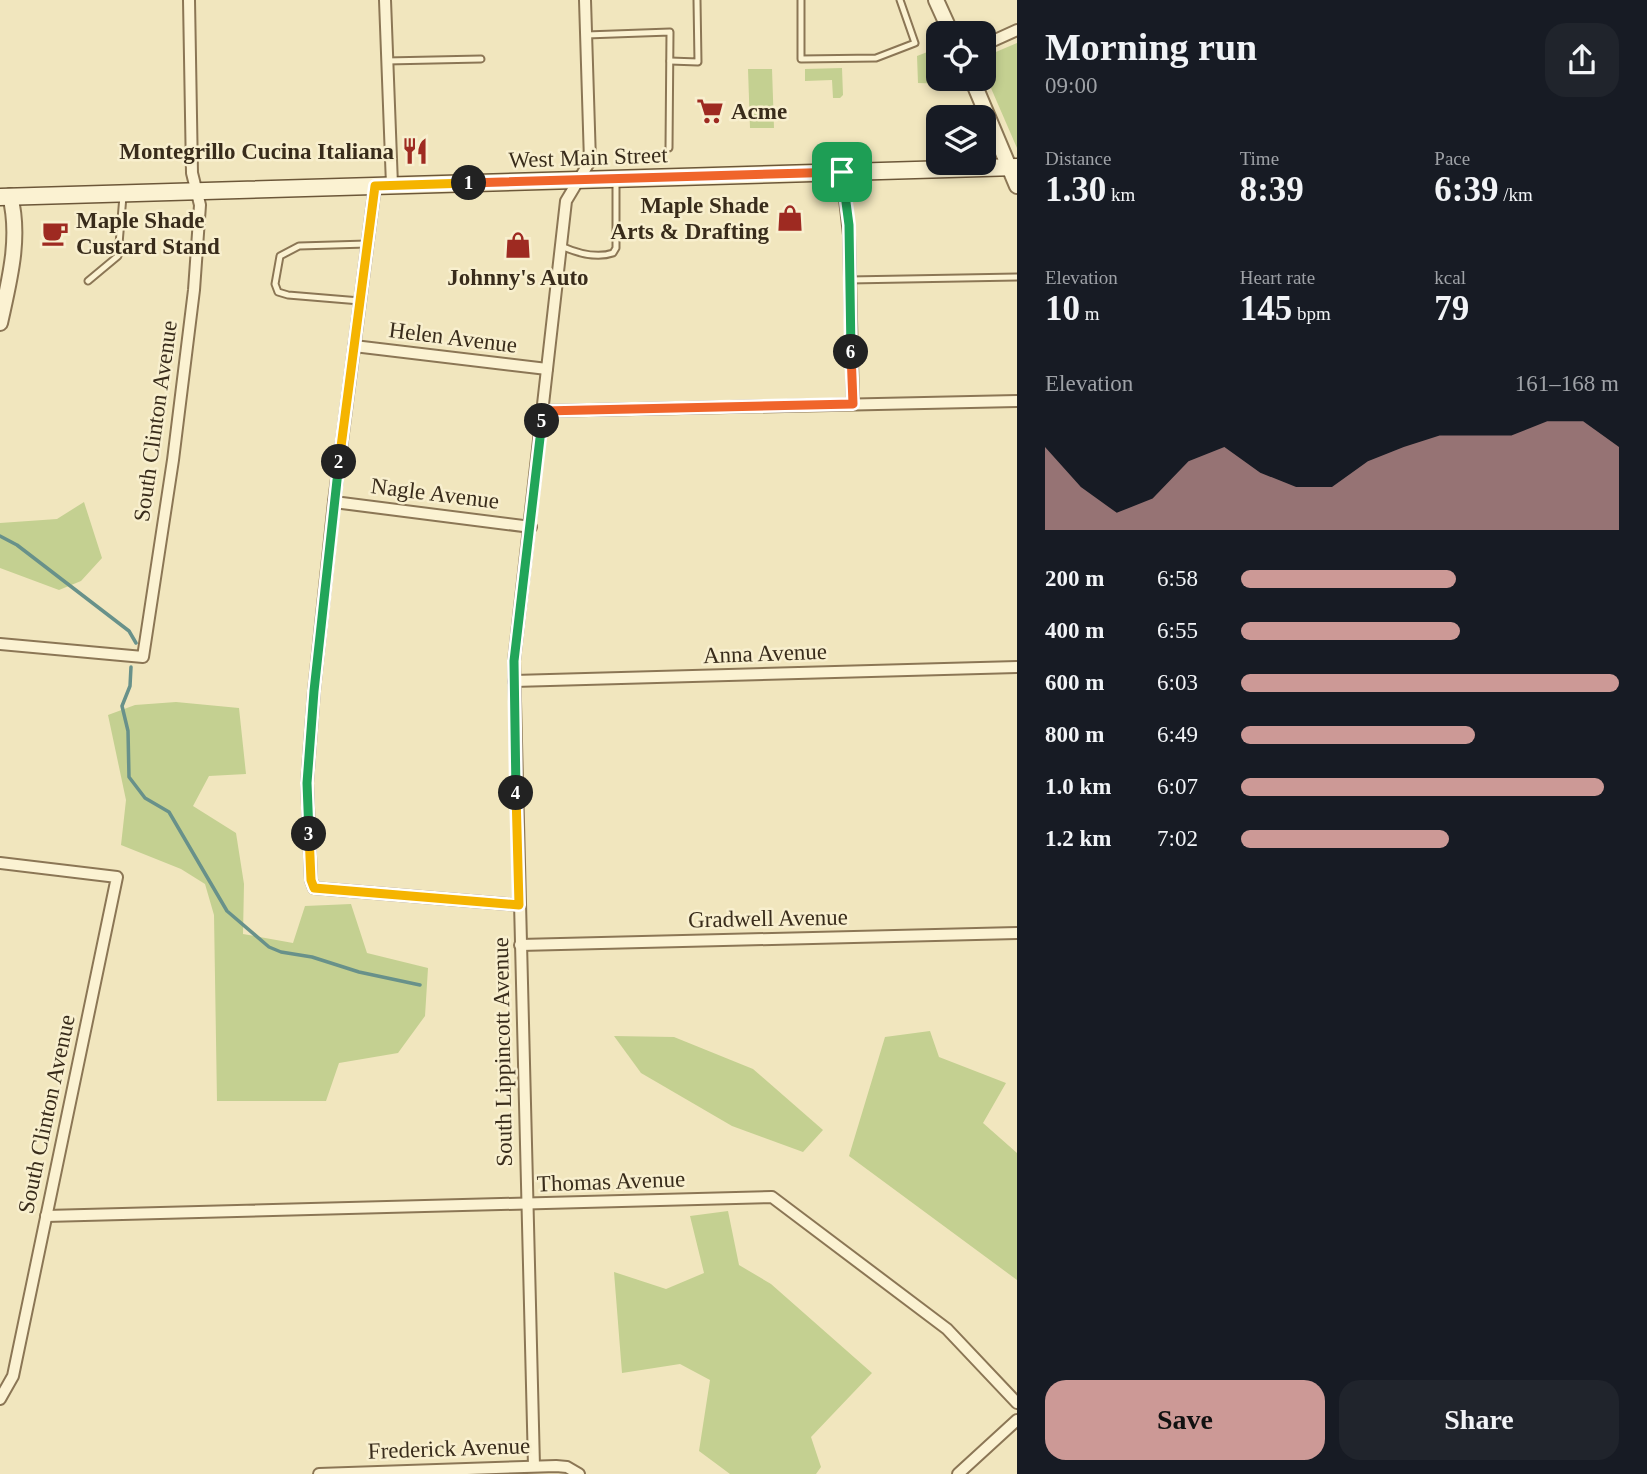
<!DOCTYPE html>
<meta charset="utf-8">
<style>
body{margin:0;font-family:"Times New Roman",serif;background:#20242c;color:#f1f3f6;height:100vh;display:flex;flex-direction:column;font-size:26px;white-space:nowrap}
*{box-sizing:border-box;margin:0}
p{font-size:23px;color:#9ea1a6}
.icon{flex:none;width:38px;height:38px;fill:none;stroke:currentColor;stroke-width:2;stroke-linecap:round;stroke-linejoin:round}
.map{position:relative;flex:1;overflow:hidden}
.panel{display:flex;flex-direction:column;background:#171b24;width:630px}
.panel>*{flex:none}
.tools{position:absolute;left:926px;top:21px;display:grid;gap:14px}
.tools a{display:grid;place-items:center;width:70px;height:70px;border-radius:14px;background:#171b24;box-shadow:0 4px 10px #0003;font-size:35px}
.pin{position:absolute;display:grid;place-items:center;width:60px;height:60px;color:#fff;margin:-30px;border-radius:14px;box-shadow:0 4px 10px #0006}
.km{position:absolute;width:35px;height:35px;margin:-18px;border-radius:50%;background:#222;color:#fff;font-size:19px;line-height:35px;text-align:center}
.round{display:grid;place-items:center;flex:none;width:74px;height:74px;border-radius:21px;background:#20242c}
.head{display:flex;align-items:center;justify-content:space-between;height:119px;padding:0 28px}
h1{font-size:38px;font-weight:700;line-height:52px}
.figures{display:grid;grid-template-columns:repeat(3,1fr);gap:10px;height:119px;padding:7px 28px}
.figures div{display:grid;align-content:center}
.figures b{font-size:35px;font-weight:700}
.figures small{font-size:19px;font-weight:400}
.figures p{font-size:19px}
.chart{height:196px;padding:14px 28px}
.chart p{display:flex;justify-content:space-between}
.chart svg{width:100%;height:126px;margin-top:7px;fill:#cc9996;opacity:.7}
.primary-button{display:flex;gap:14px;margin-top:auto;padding:14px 28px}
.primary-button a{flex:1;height:80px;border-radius:21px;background:#cc9996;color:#111;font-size:28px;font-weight:700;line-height:80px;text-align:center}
.primary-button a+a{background:#20242c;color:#f1f3f6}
ul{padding:0 28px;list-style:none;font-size:23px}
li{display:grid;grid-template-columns:112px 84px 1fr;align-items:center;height:52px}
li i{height:18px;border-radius:9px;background:#cc9996}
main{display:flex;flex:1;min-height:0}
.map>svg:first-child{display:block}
.green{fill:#c4d091}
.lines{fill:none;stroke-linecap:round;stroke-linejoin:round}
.stream{stroke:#68918a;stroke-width:3.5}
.service-casing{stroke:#8b7655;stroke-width:9}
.minor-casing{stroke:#8b7655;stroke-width:14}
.tertiary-casing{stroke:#8b7655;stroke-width:18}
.secondary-casing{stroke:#6c5739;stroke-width:19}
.service{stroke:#fbf2d2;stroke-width:5}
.minor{stroke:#fbf2d2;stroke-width:10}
.tertiary{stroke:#fbf2d2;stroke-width:14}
.secondary{stroke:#fbf2d2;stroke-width:16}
.split-1-casing{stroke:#fff;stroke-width:14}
.split-2-casing{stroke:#fff;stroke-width:14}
.split-3-casing{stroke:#fff;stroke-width:14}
.split-4-casing{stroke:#fff;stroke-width:14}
.split-5-casing{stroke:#fff;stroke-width:14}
.split-6-casing{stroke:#fff;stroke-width:14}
.split-7-casing{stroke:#fff;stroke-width:14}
.split-1{stroke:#f0652b;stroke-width:9}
.split-2{stroke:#f5b400;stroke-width:9}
.split-3{stroke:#22a559;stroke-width:9}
.split-4{stroke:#f5b400;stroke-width:9}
.split-5{stroke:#22a559;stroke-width:9}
.split-6{stroke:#f0652b;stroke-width:9}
.split-7{stroke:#22a559;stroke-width:9}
.labels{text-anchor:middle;stroke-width:5;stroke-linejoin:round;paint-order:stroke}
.poi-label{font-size:23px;font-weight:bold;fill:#392c1b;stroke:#f8efce;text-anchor:start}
.street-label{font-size:23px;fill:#392c1b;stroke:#f8efce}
</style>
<main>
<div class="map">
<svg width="1017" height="1474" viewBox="0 0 1017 1474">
<rect width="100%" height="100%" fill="#f1e6be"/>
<g class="green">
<polygon points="1017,43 1017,148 984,72 984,57"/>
<polygon points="935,49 938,55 938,79 948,79 948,84 918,83 917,56"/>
<polygon points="842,68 843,95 840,98 833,98 832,80 805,81 805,69"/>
<polygon points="748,69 772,69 774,128 750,128"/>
<polygon points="84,502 102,558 81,581 59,590 0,568 0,523 57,519"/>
<polygon points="176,702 239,708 246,774 209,776 193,806 236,833 244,884 243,934 293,943 305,906 351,904 367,953 428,968 425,1016 398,1053 339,1063 326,1101 217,1101 214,915 205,884 181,869 121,845 126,800 108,715 135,705"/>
<polygon points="930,1031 939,1057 1006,1083 983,1123 1017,1153 1017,1280 849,1156 885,1037"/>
<polygon points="614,1036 674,1037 753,1069 823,1130 803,1152 732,1126 641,1073"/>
<polygon points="728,1211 739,1265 771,1284 872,1373 811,1437 821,1467 816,1474 730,1474 699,1451 710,1380 680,1364 622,1373 614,1272 666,1289 704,1273 690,1216"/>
</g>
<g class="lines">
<g class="stream">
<polyline points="0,536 17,545 129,631 136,643"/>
<polyline points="131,667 130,686 122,706 128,731 129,777 145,798 169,812 227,911 269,947 281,952 312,957 359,972 420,985"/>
</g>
<defs>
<g id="service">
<polyline points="801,0 801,59 876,58 915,43 900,0"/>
<polyline points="586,35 670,32 669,148"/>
<polyline points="386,61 481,59"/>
<polyline points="670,61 698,62 697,0"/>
<path d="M 561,246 C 577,253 596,259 613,253 L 616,248 L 616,182"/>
<polyline points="849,280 1017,277"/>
<polyline points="88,281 118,256 123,196"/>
<polyline points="360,301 288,295 278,292 275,284 280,256 299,246 367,244"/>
</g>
<g id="minor">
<polyline points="385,0 392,185"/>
<polyline points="984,45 1017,30"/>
<polyline points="842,172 849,235 853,404"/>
<polyline points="375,186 334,502 314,691 307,783 311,880 314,888 519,905"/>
<polyline points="354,346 547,369"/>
<polyline points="543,411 1017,401"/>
<polyline points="334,502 531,527"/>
<polyline points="0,644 143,657 173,460 194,290 200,205 192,173 189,0"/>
<polyline points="514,681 1017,667"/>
<polyline points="0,863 117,877 13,1376 0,1399"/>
<polyline points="520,945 1017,933"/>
<polyline points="46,1216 772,1197 947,1329 1017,1403"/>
<polyline points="534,1466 514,661 566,201 590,161 585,0"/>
<polyline points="319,1474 556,1466 567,1467 579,1474"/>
<polyline points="958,1474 1017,1420"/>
</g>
<g id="tertiary">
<polyline points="936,0 951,33"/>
<polyline points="972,79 1017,186"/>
<path d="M 0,323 C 9,282 21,238 10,196"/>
</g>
<polyline id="secondary" points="0,197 1017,167"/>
</defs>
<use href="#service" class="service-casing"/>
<use href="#minor" class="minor-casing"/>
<use href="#tertiary" class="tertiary-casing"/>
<use href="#secondary" class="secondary-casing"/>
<use href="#service" class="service"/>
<use href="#minor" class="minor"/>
<use href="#tertiary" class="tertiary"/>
<use href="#secondary" class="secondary"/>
</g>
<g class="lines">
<defs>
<polyline id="split-1" points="469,183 842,172"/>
<polyline id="split-2" points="339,462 375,186 469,183"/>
<polyline id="split-3" points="309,834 307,783 314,691 339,462"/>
<polyline id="split-4" points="309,834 311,880 314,888 519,905 516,793"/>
<polyline id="split-5" points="516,793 514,661 542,421"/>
<polyline id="split-6" points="542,421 543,411 853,404 851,352"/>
<polyline id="split-7" points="842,172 849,225 851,352"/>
</defs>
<use href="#split-1" class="split-1-casing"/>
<use href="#split-2" class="split-2-casing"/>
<use href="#split-3" class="split-3-casing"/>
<use href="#split-4" class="split-4-casing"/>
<use href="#split-5" class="split-5-casing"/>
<use href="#split-6" class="split-6-casing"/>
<use href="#split-7" class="split-7-casing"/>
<use href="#split-1" class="split-1"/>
<use href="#split-2" class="split-2"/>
<use href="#split-3" class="split-3"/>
<use href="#split-4" class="split-4"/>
<use href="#split-5" class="split-5"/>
<use href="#split-6" class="split-6"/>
<use href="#split-7" class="split-7"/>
</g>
<defs>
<symbol id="supermarket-bare" viewBox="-9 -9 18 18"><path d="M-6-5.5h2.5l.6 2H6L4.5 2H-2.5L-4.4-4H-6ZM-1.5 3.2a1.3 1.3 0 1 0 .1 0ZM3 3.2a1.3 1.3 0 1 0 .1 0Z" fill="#9e2a21" stroke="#f8efce" stroke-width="2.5" paint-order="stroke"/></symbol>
<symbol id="restaurant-bare" viewBox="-9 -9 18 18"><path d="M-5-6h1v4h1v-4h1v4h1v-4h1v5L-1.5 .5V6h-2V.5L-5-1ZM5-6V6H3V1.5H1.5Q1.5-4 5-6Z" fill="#9e2a21" stroke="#f8efce" stroke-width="2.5" paint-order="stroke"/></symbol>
<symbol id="shop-bare" viewBox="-9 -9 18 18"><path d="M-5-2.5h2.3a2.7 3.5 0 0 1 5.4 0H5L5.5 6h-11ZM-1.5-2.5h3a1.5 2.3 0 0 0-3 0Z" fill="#9e2a21" stroke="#f8efce" stroke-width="2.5" paint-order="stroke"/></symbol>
<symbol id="cafe-bare" viewBox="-9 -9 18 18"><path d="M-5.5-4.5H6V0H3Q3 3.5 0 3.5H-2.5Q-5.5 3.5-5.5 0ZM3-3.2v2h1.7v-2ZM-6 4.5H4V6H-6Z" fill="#9e2a21" stroke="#f8efce" stroke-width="2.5" paint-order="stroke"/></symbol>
</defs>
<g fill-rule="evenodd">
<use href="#supermarket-bare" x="691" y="92" width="38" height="38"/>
<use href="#restaurant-bare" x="396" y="132" width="38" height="38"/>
<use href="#shop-bare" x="771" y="199" width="38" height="38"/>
<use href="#cafe-bare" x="36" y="214" width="38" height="38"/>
<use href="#shop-bare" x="499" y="226" width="38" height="38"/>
</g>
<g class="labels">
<g class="poi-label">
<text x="731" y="119">Acme</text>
<text x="394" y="159" text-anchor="end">Montegrillo Cucina Italiana</text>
<text x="769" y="213" text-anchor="end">Maple Shade<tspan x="769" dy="26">Arts &amp; Drafting</tspan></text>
<text x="76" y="228">Maple Shade<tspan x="76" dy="26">Custard Stand</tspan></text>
<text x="518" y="285" text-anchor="middle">Johnny's Auto</text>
</g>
<g class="street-label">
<text transform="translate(588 157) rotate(-2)" y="8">West Main Street</text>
<text transform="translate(453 337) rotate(7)" y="8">Helen Avenue</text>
<text transform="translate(155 421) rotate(-82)" y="8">South Clinton Avenue</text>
<text transform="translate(435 493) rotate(7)" y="8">Nagle Avenue</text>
<text transform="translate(765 653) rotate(-2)" y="8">Anna Avenue</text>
<text transform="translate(768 918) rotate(-1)" y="8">Gradwell Avenue</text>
<text transform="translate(502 1052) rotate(-91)" y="8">South Lippincott Avenue</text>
<text transform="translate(46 1114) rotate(-78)" y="8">South Clinton Avenue</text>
<text transform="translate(611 1181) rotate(-2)" y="8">Thomas Avenue</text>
<text transform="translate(449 1448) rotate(-2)" y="8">Frederick Avenue</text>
</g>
</g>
</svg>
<div class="tools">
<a><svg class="icon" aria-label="locate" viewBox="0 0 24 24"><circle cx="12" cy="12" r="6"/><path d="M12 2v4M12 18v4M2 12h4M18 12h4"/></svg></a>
<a><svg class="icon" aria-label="layers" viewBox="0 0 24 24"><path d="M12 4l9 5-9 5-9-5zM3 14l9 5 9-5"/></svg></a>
</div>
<div class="pin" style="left:842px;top:172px;background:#1e9e55"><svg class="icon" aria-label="arrive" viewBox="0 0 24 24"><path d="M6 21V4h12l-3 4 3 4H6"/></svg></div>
<b class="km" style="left:469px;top:183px">1</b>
<b class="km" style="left:339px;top:462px">2</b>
<b class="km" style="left:309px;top:834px">3</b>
<b class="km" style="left:516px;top:793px">4</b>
<b class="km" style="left:542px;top:421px">5</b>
<b class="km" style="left:851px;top:352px">6</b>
</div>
<section class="panel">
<div class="head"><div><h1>Morning run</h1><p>09:00</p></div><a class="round"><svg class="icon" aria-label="share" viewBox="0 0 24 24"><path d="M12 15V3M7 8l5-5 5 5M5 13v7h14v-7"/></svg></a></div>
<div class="figures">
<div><p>Distance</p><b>1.30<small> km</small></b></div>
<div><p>Time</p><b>8:39</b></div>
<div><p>Pace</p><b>6:39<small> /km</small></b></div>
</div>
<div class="figures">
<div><p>Elevation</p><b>10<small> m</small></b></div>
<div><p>Heart rate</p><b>145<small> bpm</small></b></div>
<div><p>kcal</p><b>79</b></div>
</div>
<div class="chart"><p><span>Elevation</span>161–168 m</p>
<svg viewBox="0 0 160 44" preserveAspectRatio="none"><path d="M0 44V15L10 29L20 38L30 33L40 20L50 15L60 24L70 29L80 29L90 20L100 15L110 11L120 11L130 11L140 6L150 6L160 15V44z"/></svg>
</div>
<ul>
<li><b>200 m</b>6:58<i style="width:57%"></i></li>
<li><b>400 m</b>6:55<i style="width:58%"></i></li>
<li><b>600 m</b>6:03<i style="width:100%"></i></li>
<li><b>800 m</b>6:49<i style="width:62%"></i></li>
<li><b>1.0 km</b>6:07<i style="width:96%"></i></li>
<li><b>1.2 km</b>7:02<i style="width:55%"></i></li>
</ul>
<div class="primary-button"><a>Save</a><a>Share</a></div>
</section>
</main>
